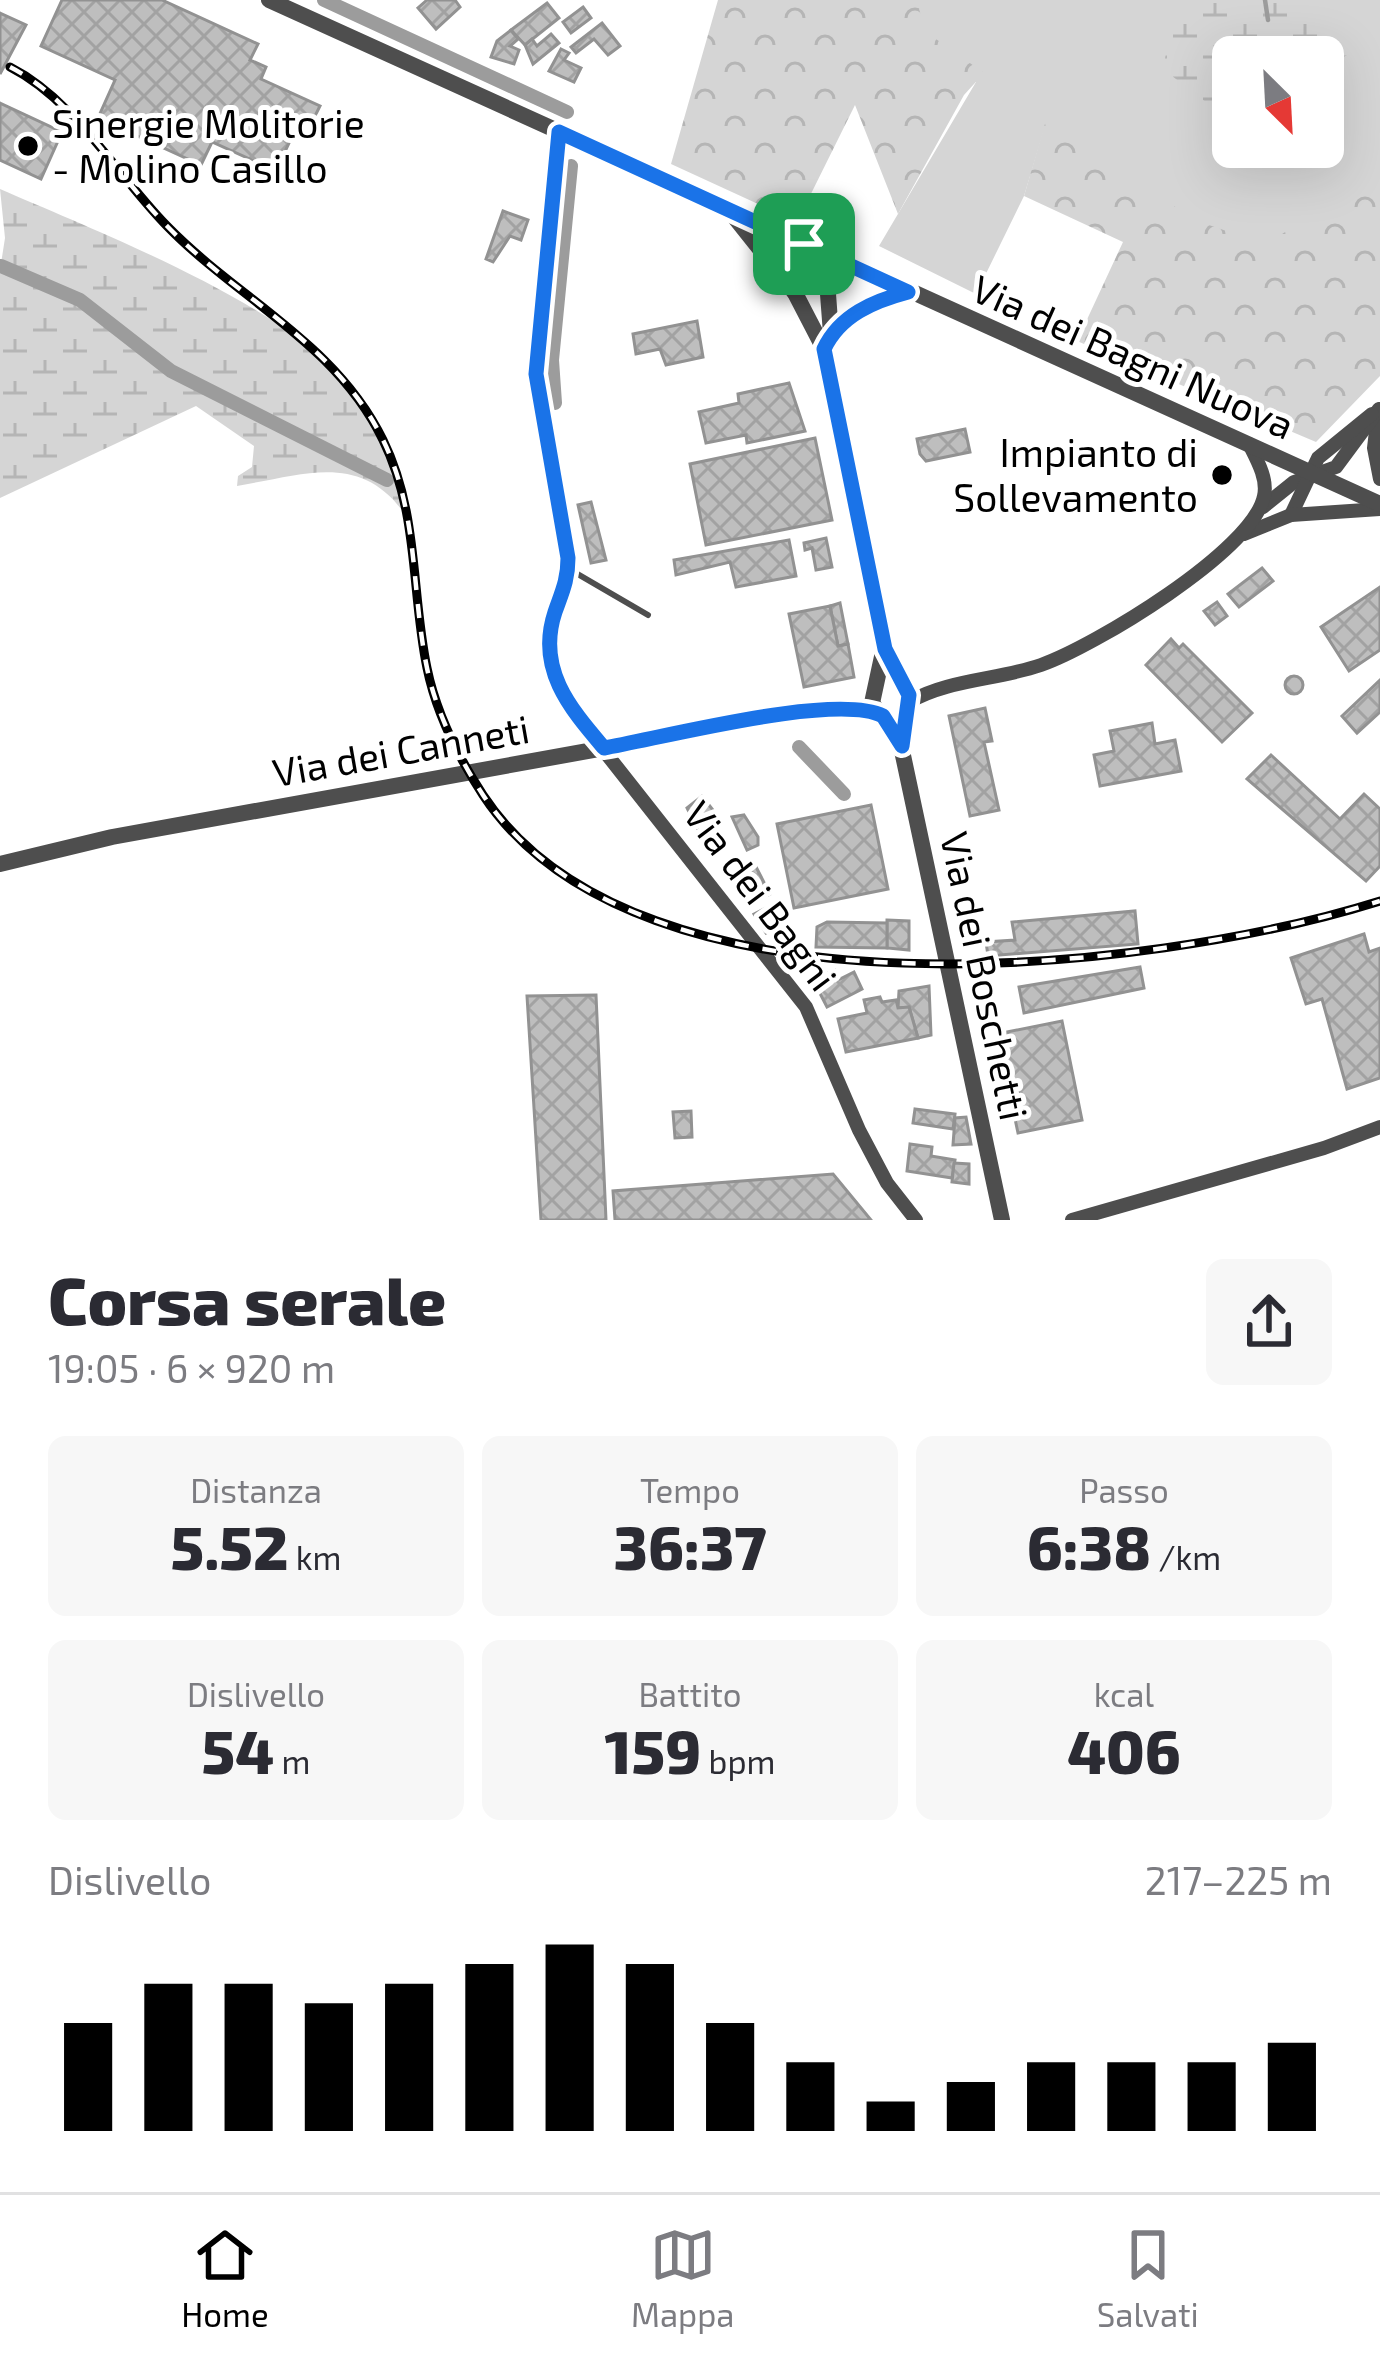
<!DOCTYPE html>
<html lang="it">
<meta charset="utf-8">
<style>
body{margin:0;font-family:"Exo 2",sans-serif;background:#f7f7f7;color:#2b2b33;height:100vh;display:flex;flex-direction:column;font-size:45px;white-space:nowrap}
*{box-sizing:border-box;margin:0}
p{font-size:39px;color:#7c7c81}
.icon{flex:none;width:66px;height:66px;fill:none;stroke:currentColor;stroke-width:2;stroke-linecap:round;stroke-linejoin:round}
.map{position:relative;height:1220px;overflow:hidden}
.panel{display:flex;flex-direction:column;background:#fff;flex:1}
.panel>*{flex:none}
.needle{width:78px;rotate:156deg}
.tools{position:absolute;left:1212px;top:36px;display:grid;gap:24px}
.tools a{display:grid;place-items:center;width:132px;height:132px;border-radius:18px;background:#fff;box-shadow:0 12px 48px #0002;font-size:60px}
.pin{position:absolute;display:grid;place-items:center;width:102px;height:102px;color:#fff;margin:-51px;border-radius:24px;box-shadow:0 6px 18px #0006}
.round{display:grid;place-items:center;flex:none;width:126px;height:126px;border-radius:18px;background:#f7f7f7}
.headline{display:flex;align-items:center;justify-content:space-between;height:204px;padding:0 48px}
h1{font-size:66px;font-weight:800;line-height:90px}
.metrics{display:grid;grid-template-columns:repeat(3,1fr);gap:18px;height:204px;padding:12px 48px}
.metrics div{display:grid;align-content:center;border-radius:18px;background:#f7f7f7;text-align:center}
.metrics b{font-size:60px;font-weight:800}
.metrics small{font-size:33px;font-weight:400}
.metrics p{font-size:33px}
.chart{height:336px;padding:24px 48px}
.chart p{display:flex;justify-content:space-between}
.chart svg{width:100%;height:216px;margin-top:12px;stroke:#000;stroke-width:6}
.tab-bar{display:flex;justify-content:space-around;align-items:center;height:168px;border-top:3px solid #e1e1e2;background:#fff;font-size:33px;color:#7c7c81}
.tab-bar a{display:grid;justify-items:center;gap:6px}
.tab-bar .active{color:#000}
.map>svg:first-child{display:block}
.green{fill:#d5d5d5;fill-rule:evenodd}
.forest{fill:url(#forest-crowns)}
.wetland{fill:url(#wetland-marsh)}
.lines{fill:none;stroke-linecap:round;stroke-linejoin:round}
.stream{stroke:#9c9c9c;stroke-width:4.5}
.canal{stroke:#9c9c9c;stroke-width:14}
.building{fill:url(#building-cross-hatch);stroke:#929292;stroke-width:3}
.service{stroke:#4e4e4e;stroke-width:6}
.minor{stroke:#4e4e4e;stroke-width:14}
.tertiary{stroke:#4e4e4e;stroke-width:16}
.rail-casing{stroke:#000;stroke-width:9}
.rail{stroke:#fff;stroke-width:4.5;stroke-dasharray:14;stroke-linecap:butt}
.route-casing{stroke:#fff;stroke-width:24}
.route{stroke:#1a73e8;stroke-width:15}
.poi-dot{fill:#000;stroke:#fff;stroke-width:4.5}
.labels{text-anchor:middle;stroke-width:10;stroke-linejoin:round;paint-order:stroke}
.poi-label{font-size:39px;fill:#000;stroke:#fff;text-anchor:start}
.street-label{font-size:39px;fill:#000;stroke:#fff}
</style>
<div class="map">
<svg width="1380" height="1220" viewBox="0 0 1380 1220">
<defs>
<pattern id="forest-crowns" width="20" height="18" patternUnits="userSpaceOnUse" patternTransform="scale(3)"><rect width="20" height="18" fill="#d5d5d5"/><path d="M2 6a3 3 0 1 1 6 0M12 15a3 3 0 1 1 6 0" fill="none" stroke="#b5b5b5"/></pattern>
<pattern id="wetland-marsh" width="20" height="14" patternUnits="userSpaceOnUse" patternTransform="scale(3)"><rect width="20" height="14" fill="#d5d5d5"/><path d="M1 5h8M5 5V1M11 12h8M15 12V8" fill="none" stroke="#b5b5b5"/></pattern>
<pattern id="building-cross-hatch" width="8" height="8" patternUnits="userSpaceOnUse" patternTransform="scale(3)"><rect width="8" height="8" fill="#bebebe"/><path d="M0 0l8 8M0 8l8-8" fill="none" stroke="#a2a2a2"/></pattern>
</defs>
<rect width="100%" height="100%" fill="#fff"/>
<path class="green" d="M 867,0 L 1380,0 L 1380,281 L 1321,317 L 1046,123 L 1024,196 L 976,294 L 879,246 L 976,82 ZM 1233,57 L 1323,57 L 1323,147 L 1233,147 Z"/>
<g class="forest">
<polygon points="718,0 923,0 919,9 926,32 984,73 964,95 898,214 855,105 797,222 671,164"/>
<polygon points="1049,110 1191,219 1265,244 1380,176 1380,376 1316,442 1077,341 1123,242 1024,196"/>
</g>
<g class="wetland">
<polygon points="1176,0 1330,0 1317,8 1347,55 1323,69 1323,57 1233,57 1233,123 1163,69"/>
<path d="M 0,189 C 99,232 263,296 338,372 C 376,412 398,467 409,520 C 364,450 307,474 237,486 L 238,476 L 252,467 L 254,446 L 196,406 L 0,498 L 0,270 L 5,238 Z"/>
</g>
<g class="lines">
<polyline class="stream" points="1265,0 1268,20"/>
<g class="canal">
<polyline points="324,0 567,112"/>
<polyline points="1,266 80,300 171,371 387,480"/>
<polyline points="555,403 552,360 571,166"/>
<polyline points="799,747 844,794"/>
</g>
</g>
<g class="building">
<polygon points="62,0 162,0 258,44 250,60 266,67 261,79 320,106 312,122 301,117 276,171 212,142 201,165 98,118 115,80 41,46"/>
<polygon points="427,0 455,0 460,7 436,29 418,8"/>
<polygon points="547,3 559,18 525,45 511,30"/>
<polygon points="583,7 591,18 571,33 563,22"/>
<polygon points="0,13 26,25 0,74"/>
<polygon points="602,23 620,46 608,55 594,39 576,53 571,47"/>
<polygon points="511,30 518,39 510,46 519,50 514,64 491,57 497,41"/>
<polygon points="551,34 559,43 533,64 525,45 532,39 537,46"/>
<polygon points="561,49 569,53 564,60 581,68 574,82 549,71"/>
<polygon points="0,103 62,132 41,179 0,160"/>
<polygon points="503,211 528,220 521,240 510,236 493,262 486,259"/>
<polygon points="697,321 703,357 666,365 660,349 636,354 633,334"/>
<polygon points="789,383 805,431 747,443 746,435 706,443 699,412 739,403 738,394"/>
<polygon points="965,429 970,452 926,461 920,454 917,439"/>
<polygon points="815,438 832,520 706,545 690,464"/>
<polygon points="591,502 606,560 591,563 578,505"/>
<polygon points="826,538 832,567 816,570 812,548 805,550 804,543"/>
<polygon points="789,540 796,576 736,587 730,562 676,575 674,560"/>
<polygon points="1262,568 1273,581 1239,607 1228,594"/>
<polygon points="1380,587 1380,650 1349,671 1321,627"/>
<polygon points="1217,602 1227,616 1215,625 1204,611"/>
<polygon points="840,603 848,644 838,646 830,606"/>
<polygon points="830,606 838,646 848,644 854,677 804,687 789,614"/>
<polygon points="1171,639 1179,648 1183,644 1252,713 1222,742 1146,665"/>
<circle cx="1294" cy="685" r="9"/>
<polygon points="1380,680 1380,712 1357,733 1342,716"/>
<polygon points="985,708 992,741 984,742 999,810 970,816 949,716"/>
<polygon points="1152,723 1155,744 1175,740 1181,771 1100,786 1094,755 1114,751 1110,731"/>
<polygon points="1271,755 1340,819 1364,794 1380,809 1380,866 1366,881 1247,779"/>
<polygon points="702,796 716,814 697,828 687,808"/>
<polygon points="871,805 888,889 794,908 777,824"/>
<polygon points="744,815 758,837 758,845 747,850 732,817"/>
<polygon points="754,863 770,894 754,902 743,882 735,886 730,875"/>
<polygon points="774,904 783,924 766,933 754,914"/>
<polygon points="1135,911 1138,944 988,956 986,942 1015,940 1012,922"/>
<polygon points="968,915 973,940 962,941 957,917"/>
<polygon points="887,920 909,921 909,950 887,948"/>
<polygon points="827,922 887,923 887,948 816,947 817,927"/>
<polygon points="1364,934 1369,952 1380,948 1380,1078 1347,1089 1322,999 1306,1004 1291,958"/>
<polygon points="1140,967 1144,988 1024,1013 1019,987"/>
<polygon points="835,970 840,979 854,972 862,989 827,1007 813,980"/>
<polygon points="929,986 931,1035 918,1038 909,1007 898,1008 899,991"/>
<polygon points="596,995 606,1220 541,1220 527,996"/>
<polygon points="880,997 882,1002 896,1000 898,1008 909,1007 918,1038 846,1052 838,1019 867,1013 864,1000"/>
<polygon points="1062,1021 1082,1120 1018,1133 997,1034"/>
<polygon points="915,1109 955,1114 953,1129 913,1123"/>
<polygon points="691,1111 692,1137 675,1138 673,1112"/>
<polygon points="966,1117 971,1144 953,1145 955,1118"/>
<polygon points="910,1144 932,1147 931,1156 955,1160 952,1178 907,1171"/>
<polygon points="954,1163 969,1164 969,1184 952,1182"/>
<polygon points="833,1174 871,1220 615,1220 613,1191"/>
</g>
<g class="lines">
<g class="service">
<polyline points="569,569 648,615"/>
<path d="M 551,666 C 548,627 569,596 569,558 L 536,374 L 558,136"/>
</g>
<g class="minor">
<polyline points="1378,414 1374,448 1380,479"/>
<polyline points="1263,507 1294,482 1336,467 1379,409"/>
<polyline points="1291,515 1318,458 1372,414"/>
<polyline points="1244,534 1291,515 1380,509"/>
<polyline points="551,666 575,714 806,1007 859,1130 887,1183 916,1220"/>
<path d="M 909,702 C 949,679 998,680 1041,665 C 1093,647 1253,551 1264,496 C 1268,479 1257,460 1249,444"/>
<polyline points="1072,1220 1324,1148 1380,1127"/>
</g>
<g class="tertiary">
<polyline points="269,0 1380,504"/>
<polyline points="732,214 795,293 824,349 885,649 909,695 901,746 1002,1220"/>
<polyline points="795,293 803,269 825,254"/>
<polyline points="831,334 859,310 907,292"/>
<polyline points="824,349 831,334 825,254"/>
<polyline points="883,652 872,703 899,740"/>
<polyline points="0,864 112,837 815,710 877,712"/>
</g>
<defs>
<path id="rail" d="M 10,67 C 75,100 116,174 167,226 C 239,300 336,343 383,440 C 419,513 411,591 427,668 C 436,712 459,758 483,795 C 638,1030 1150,973 1380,901"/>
</defs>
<use href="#rail" class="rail-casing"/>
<use href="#rail" class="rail"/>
</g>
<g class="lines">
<defs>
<path id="route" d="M 559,132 L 908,292 C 874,301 840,315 824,349 L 885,649 L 909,695 L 902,746 L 883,716 C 836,692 662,738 604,748 C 570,708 536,669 555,612 C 562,592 568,580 568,558 L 536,374 Z"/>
</defs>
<use href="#route" class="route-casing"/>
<use href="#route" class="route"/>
</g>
<g class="poi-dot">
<circle cx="28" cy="146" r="12"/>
<circle cx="1222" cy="475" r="12"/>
</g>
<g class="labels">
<g class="poi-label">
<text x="52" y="138">Sinergie Molitorie<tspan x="52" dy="45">- Molino Casillo</tspan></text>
<text x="1198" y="467" text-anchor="end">Impianto di<tspan x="1198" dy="45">Sollevamento</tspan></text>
</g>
<g class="street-label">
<text transform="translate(1133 357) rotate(24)" y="14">Via dei Bagni Nuova</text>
<text transform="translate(401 751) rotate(-10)" y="14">Via dei Canneti</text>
<text transform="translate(760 896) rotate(53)" y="14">Via dei Bagni</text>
<text transform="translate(984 976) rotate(78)" y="14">Via dei Boschetti</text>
</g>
</g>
</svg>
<div class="tools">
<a><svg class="needle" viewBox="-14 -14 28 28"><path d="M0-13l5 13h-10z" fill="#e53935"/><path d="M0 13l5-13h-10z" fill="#7c7c81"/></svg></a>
</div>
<div class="pin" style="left:804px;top:244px;background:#1e9e55"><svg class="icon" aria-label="arrive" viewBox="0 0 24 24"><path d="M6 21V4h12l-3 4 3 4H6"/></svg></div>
</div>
<section class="panel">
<div class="headline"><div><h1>Corsa serale</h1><p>19:05 · 6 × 920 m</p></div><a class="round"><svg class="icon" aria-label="share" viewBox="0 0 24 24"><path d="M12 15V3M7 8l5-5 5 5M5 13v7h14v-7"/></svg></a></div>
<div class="metrics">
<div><p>Distanza</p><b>5.52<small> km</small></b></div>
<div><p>Tempo</p><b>36:37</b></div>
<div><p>Passo</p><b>6:38<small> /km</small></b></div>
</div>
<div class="metrics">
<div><p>Dislivello</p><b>54<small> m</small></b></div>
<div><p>Battito</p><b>159<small> bpm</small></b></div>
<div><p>kcal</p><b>406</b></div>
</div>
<div class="chart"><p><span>Dislivello</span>217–225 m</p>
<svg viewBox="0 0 160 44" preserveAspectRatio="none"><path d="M5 44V22M15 44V14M25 44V14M35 44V18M45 44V14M55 44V10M65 44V6M75 44V10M85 44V22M95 44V30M105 44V38M115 44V34M125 44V30M135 44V30M145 44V30M155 44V26"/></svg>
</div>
</section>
<nav class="tab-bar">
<a class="active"><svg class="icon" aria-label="home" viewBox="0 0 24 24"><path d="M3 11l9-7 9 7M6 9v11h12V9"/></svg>Home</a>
<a><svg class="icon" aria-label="map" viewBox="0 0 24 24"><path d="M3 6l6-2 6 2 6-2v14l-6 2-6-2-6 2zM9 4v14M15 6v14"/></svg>Mappa</a>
<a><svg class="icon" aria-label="saved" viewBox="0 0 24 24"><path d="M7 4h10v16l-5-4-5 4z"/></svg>Salvati</a>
</nav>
